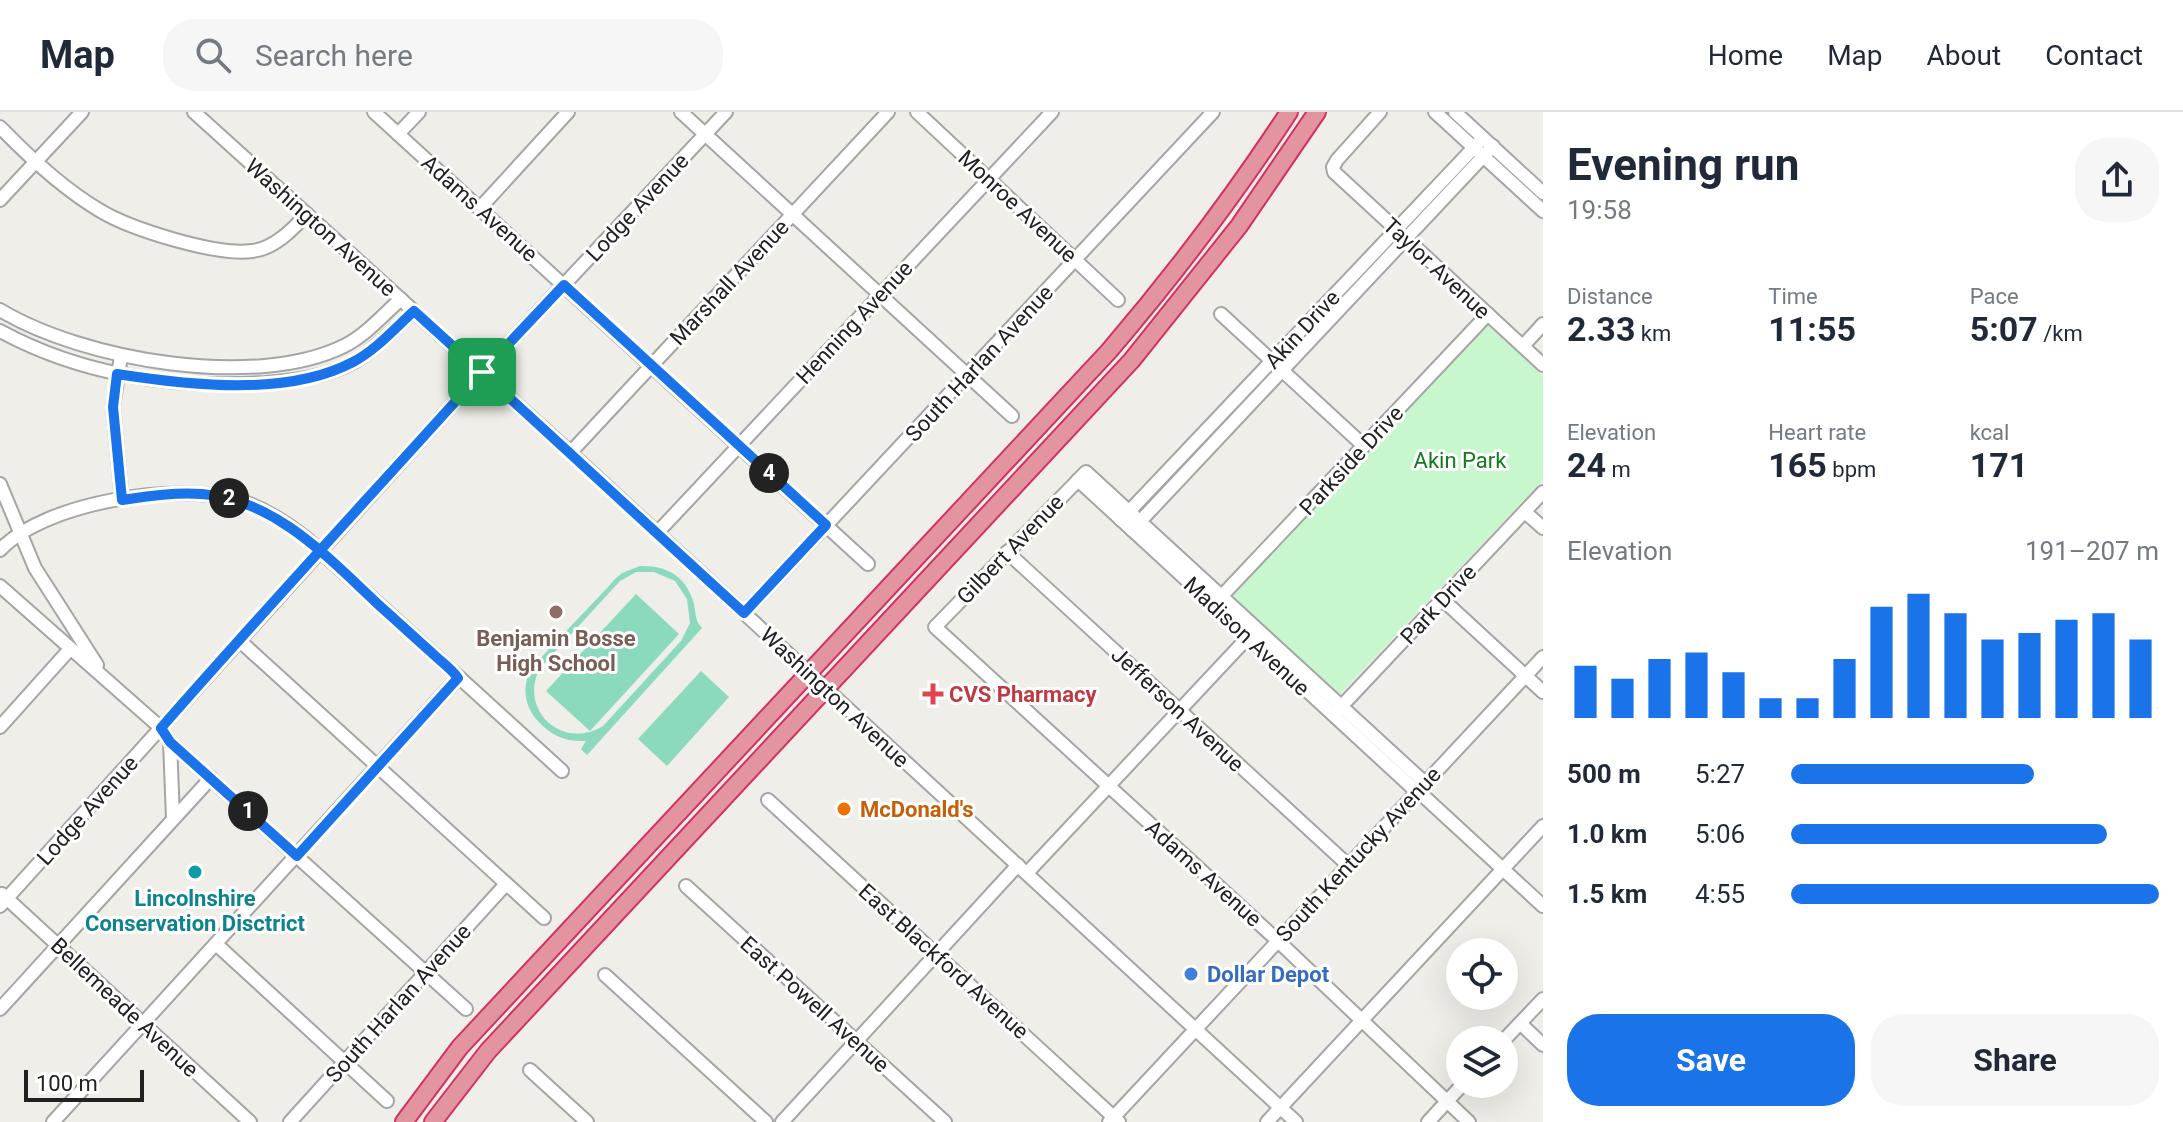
<!DOCTYPE html>
<meta charset="utf-8">
<style>
body{margin:0;font-family:Roboto,sans-serif;background:#f6f6f7;color:#1f2937;height:100vh;display:flex;flex-direction:column;font-size:30px;white-space:nowrap}
*{box-sizing:border-box;margin:0}
p{font-size:26px;color:#747a83}
.icon{flex:none;width:44px;height:44px;fill:none;stroke:currentColor;stroke-width:2;stroke-linecap:round;stroke-linejoin:round}
.map{position:relative;flex:1;overflow:hidden}
.side{display:flex;flex-direction:column;background:#fff;width:640px}
.side>*{flex:none}
.fabs{position:absolute;left:1446px;top:826px;display:grid;gap:16px}
.fabs a{display:grid;place-items:center;width:72px;height:72px;border-radius:50%;background:#fff;box-shadow:0 8px 32px #0002;font-size:40px}
.scale{position:absolute;left:24px;bottom:20px;width:120px;box-sizing:border-box;padding-left:8px;border:4px solid #212121;border-top:0;font-size:22px;line-height:28px;white-space:nowrap;color:#212121;-webkit-text-stroke:6px #fff;paint-order:stroke}
.pin{position:absolute;display:grid;place-items:center;width:68px;height:68px;color:#fff;margin:-34px;border-radius:16px;box-shadow:0 4px 12px #0006}
.km{position:absolute;width:40px;height:40px;margin:-20px;border-radius:50%;background:#222;color:#fff;font-size:22px;line-height:40px;text-align:center}
.round{display:grid;place-items:center;flex:none;width:84px;height:84px;border-radius:32px;background:#f6f6f7}
.headline{display:flex;align-items:center;justify-content:space-between;height:136px;padding:0 24px}
h1{font-size:44px;font-weight:700;line-height:60px}
.metrics{display:grid;grid-template-columns:repeat(3,1fr);gap:12px;height:136px;padding:8px 24px}
.metrics div{display:grid;align-content:center}
.metrics b{font-size:34px;font-weight:700}
.metrics small{font-size:22px;font-weight:400}
.metrics p{font-size:22px}
.chart{height:224px;padding:16px 24px}
.chart p{display:flex;justify-content:space-between}
.chart svg{width:100%;height:144px;margin-top:8px;stroke:#1a73e8;stroke-width:6}
.cta{display:flex;gap:16px;margin-top:auto;padding:16px 24px}
.cta a{flex:1;height:92px;border-radius:32px;background:#1a73e8;color:#fff;font-size:32px;font-weight:700;line-height:92px;text-align:center}
.cta a+a{background:#f6f6f7;color:#1f2937}
ul{padding:0 24px;list-style:none;font-size:26px}
li{display:grid;grid-template-columns:128px 96px 1fr;align-items:center;height:60px}
li i{height:20px;border-radius:10px;background:#1a73e8}
header{display:flex;align-items:center;gap:48px;box-sizing:border-box;height:112px;padding:0 40px;background:#fff;border-bottom:2px solid #e0e1e3}
header strong{font-size:38px}
nav{display:flex;gap:44px;margin-inline-start:auto;font-size:28px}
.search{width:560px;height:72px;background:#f6f6f7;display:flex;align-items:center;gap:20px;box-sizing:border-box;padding:0 28px;border-radius:32px;color:#747a83;font-size:30px}
main{display:flex;flex:1;min-height:0}
.map>svg:first-child{display:block}
.park{fill:#c8f7ce}
.pitch{fill:#8bdabe;fill-rule:evenodd}
.lines{fill:none;stroke-linecap:round;stroke-linejoin:round}
.minor-casing{stroke:#a5a5a5;stroke-width:16}
.highway-casing{stroke:#d13263;stroke-width:20}
.minor{stroke:#fff;stroke-width:12}
.highway{stroke:#e295a0;stroke-width:16}
.route-casing{stroke:#fff;stroke-width:16}
.route{stroke:#1a73e8;stroke-width:10}
.education-dot{fill:#8d6e63;stroke:#fff;stroke-width:3}
.health-dot{fill:#e0444e;stroke:#fff;stroke-width:3}
.food-dot{fill:#e8710a;stroke:#fff;stroke-width:3}
.culture-dot{fill:#0f9aa8;stroke:#fff;stroke-width:3}
.shop-dot{fill:#3f7fe0;stroke:#fff;stroke-width:3}
.labels{text-anchor:middle;stroke-width:6;stroke-linejoin:round;paint-order:stroke}
.street-label{font-size:22px;fill:#212121;stroke:#fff}
.park-label{font-size:22px;fill:#137b1f;stroke:#fff}
.education-label{font-size:22px;font-weight:bold;fill:#785e54;stroke:#fff}
.health-label{font-size:22px;font-weight:bold;fill:#be3a42;stroke:#fff;text-anchor:start}
.food-label{font-size:22px;font-weight:bold;fill:#c56008;stroke:#fff;text-anchor:start}
.culture-label{font-size:22px;font-weight:bold;fill:#0d838f;stroke:#fff}
.shop-label{font-size:22px;font-weight:bold;fill:#366cbe;stroke:#fff;text-anchor:start}
</style>
<header>
<strong>Map</strong>
<div class="search"><svg class="icon" aria-label="search" viewBox="0 0 24 24"><circle cx="10" cy="10" r="6"/><path d="M15 15l6 6"/></svg>Search here</div>
<nav><a>Home</a><a>Map</a><a>About</a><a>Contact</a></nav>
</header>
<main>
<div class="map">
<svg width="1543" height="1010" viewBox="0 0 1543 1010">
<rect width="100%" height="100%" fill="#f0eee8"/>
<polygon class="park" points="1487,212 1543,264 1543,368 1337,585 1231,486"/>
<g class="pitch">
<path d="M 640,454 C 667,453 687,465 694,492 C 696,502 695,509 702,516 L 587,643 L 581,637 L 586,629 C 566,630 551,624 537,608 C 526,596 522,577 529,562 C 533,552 545,542 552,534 C 573,511 596,489 616,466 L 622,461 ZM 636,460 L 654,460 L 675,469 L 687,487 L 690,511 L 681,529 L 603,614 C 563,639 518,598 540,556 L 620,469 Z"/>
<polygon points="636,482 679,522 590,619 546,579"/>
<polygon points="701,559 729,585 667,654 638,627"/>
</g>
<g class="lines">
<defs>
<g id="minor">
<polyline points="194,0 565,336 1296,1010"/>
<polyline points="374,0 868,452"/>
<polyline points="681,0 1012,304"/>
<polyline points="917,0 1118,188"/>
<polyline points="1380,0 1337,48 1333,55 1334,60 1543,253"/>
<polyline points="1435,0 1543,99"/>
<polyline points="1455,0 1543,81"/>
<path d="M 0,15 C 30,46 62,76 99,98 C 130,117 216,144 252,139 C 274,137 293,117 307,102"/>
<polyline points="398,22 419,0"/>
<polyline points="0,88 82,0"/>
<polyline points="480,96 568,0"/>
<path d="M 0,198 C 83,248 255,278 344,234 C 366,223 383,203 401,187"/>
<polyline points="1221,202 1364,334"/>
<path d="M 0,219 C 81,263 174,277 265,271 C 296,268 326,265 354,250 C 376,237 395,216 414,199"/>
<polyline points="1523,234 1543,212"/>
<polyline points="121,244 113,295 122,388"/>
<polyline points="570,341 888,0"/>
<polyline points="1078,368 1417,680"/>
<polyline points="0,372 35,456 97,553"/>
<polyline points="1525,400 1543,416"/>
<polyline points="1121,408 1483,26"/>
<polyline points="1132,418 1493,34"/>
<polyline points="657,421 1052,0"/>
<path d="M 0,438 C 45,390 176,370 238,388 C 264,396 287,411 307,427 L 562,659"/>
<polyline points="1007,440 1348,753"/>
<polyline points="0,474 161,616 170,630 173,706"/>
<polyline points="1442,487 1543,580"/>
<polyline points="1218,488 1488,202"/>
<polyline points="744,501 1213,0"/>
<polyline points="240,529 544,806"/>
<polyline points="1338,598 1543,380"/>
<polyline points="0,615 70,537"/>
<polyline points="170,630 466,897"/>
<polyline points="1425,671 1086,360 935,515 1277,828 1469,1010"/>
<polyline points="1418,679 1543,794"/>
<polyline points="768,688 1119,1010"/>
<polyline points="1027,761 1252,521"/>
<polyline points="686,774 945,1010"/>
<polyline points="2,782 250,1010"/>
<polyline points="0,794 482,260 726,0"/>
<polyline points="216,832 387,989"/>
<polyline points="605,863 766,1010"/>
<polyline points="0,897 211,666"/>
<polyline points="1521,912 1543,933"/>
<polyline points="1504,928 1543,887"/>
<polyline points="530,958 587,1010"/>
<polyline points="53,1010 458,566"/>
<polyline points="290,1010 506,772"/>
<polyline points="782,1010 1018,753"/>
<polyline points="1109,1010 1543,545"/>
<polyline points="1267,1010 1543,714"/>
<polyline points="1428,1010 1463,972"/>
</g>
<g id="highway">
<path d="M 404,1010 L 460,935 L 1109,239 C 1174,163 1234,84 1289,0"/>
<polyline points="433,1010 488,939 1132,248 1239,114 1317,0"/>
</g>
</defs>
<use href="#minor" class="minor-casing"/>
<use href="#highway" class="highway-casing"/>
<use href="#minor" class="minor"/>
<use href="#highway" class="highway"/>
</g>
<g class="lines">
<defs>
<path id="route" d="M 482,260 C 375,379 266,496 161,616 L 170,630 L 297,744 L 458,566 C 451,556 440,549 431,540 C 414,525 398,510 381,495 C 329,447 277,388 202,382 C 175,380 149,384 122,388 L 113,295 L 117,262 C 188,273 287,285 353,250 C 376,238 395,216 414,199 C 525,299 634,401 744,501 L 826,413 L 564,173 L 482,260"/>
</defs>
<use href="#route" class="route-casing"/>
<use href="#route" class="route"/>
</g>
<circle class="education-dot" cx="556" cy="500" r="8"/>
<path class="health-dot" d="M929 570h8v8h8v8h-8v8h-8v-8h-8v-8h8z"/>
<circle class="food-dot" cx="844" cy="697" r="8"/>
<circle class="culture-dot" cx="195" cy="760" r="8"/>
<circle class="shop-dot" cx="1191" cy="862" r="8"/>
<g class="labels">
<g class="street-label">
<text transform="translate(1018 94) rotate(43)" y="8">Monroe Avenue</text>
<text transform="translate(637 95) rotate(-47)" y="8">Lodge Avenue</text>
<text transform="translate(480 96) rotate(42)" y="8">Adams Avenue</text>
<text transform="translate(321 115) rotate(42)" y="8">Washington Avenue</text>
<text transform="translate(1437 156) rotate(43)" y="8">Taylor Avenue</text>
<text transform="translate(729 170) rotate(-47)" y="8">Marshall Avenue</text>
<text transform="translate(854 210) rotate(-47)" y="8">Henning Avenue</text>
<text transform="translate(1302 217) rotate(-47)" y="8">Akin Drive</text>
<text transform="translate(979 251) rotate(-47)" y="8">South Harlan Avenue</text>
<text transform="translate(1351 348) rotate(-47)" y="8">Parkside Drive</text>
<text transform="translate(1010 437) rotate(-46)" y="8">Gilbert Avenue</text>
<text transform="translate(1438 492) rotate(-47)" y="8">Park Drive</text>
<text transform="translate(1247 524) rotate(43)" y="8">Madison Avenue</text>
<text transform="translate(835 585) rotate(43)" y="8">Washington Avenue</text>
<text transform="translate(1178 597) rotate(43)" y="8">Jefferson Avenue</text>
<text transform="translate(87 698) rotate(-48)" y="8">Lodge Avenue</text>
<text transform="translate(1358 742) rotate(-47)" y="8">South Kentucky Avenue</text>
<text transform="translate(1204 761) rotate(42)" y="8">Adams Avenue</text>
<text transform="translate(944 849) rotate(42)" y="8">East Blackford Avenue</text>
<text transform="translate(398 891) rotate(-48)" y="8">South Harlan Avenue</text>
<text transform="translate(815 892) rotate(42)" y="8">East Powell Avenue</text>
<text transform="translate(125 895) rotate(43)" y="8">Bellemeade Avenue</text>
</g>
<g class="park-label">
<text x="1460" y="356">Akin Park</text>
</g>
<g class="education-label">
<text x="556" y="534">Benjamin Bosse<tspan x="556" dy="25">High School</tspan></text>
</g>
<g class="health-label">
<text x="949" y="590">CVS Pharmacy</text>
</g>
<g class="food-label">
<text x="860" y="705">McDonald's</text>
</g>
<g class="culture-label">
<text x="195" y="794">Lincolnshire<tspan x="195" dy="25">Conservation Disctrict</tspan></text>
</g>
<g class="shop-label">
<text x="1207" y="870">Dollar Depot</text>
</g>
</g>
</svg>
<div class="fabs">
<a><svg class="icon" aria-label="locate" viewBox="0 0 24 24"><circle cx="12" cy="12" r="6"/><path d="M12 2v4M12 18v4M2 12h4M18 12h4"/></svg></a>
<a><svg class="icon" aria-label="layers" viewBox="0 0 24 24"><path d="M12 4l9 5-9 5-9-5zM3 14l9 5 9-5"/></svg></a>
</div>
<div class="scale">100 m</div>
<div class="pin" style="left:482px;top:260px;background:#1e9e55"><svg class="icon" aria-label="arrive" viewBox="0 0 24 24"><path d="M6 21V4h12l-3 4 3 4H6"/></svg></div>
<b class="km" style="left:248px;top:699px">1</b>
<b class="km" style="left:229px;top:386px">2</b>
<b class="km" style="left:769px;top:361px">4</b>
</div>
<section class="side">
<div class="headline"><div><h1>Evening run</h1><p>19:58</p></div><a class="round"><svg class="icon" aria-label="share" viewBox="0 0 24 24"><path d="M12 15V3M7 8l5-5 5 5M5 13v7h14v-7"/></svg></a></div>
<div class="metrics">
<div><p>Distance</p><b>2.33<small> km</small></b></div>
<div><p>Time</p><b>11:55</b></div>
<div><p>Pace</p><b>5:07<small> /km</small></b></div>
</div>
<div class="metrics">
<div><p>Elevation</p><b>24<small> m</small></b></div>
<div><p>Heart rate</p><b>165<small> bpm</small></b></div>
<div><p>kcal</p><b>171</b></div>
</div>
<div class="chart"><p><span>Elevation</span>191–207 m</p>
<svg viewBox="0 0 160 44" preserveAspectRatio="none"><path d="M5 44V28M15 44V32M25 44V26M35 44V24M45 44V30M55 44V38M65 44V38M75 44V26M85 44V10M95 44V6M105 44V12M115 44V20M125 44V18M135 44V14M145 44V12M155 44V20"/></svg>
</div>
<ul>
<li><b>500 m</b>5:27<i style="width:66%"></i></li>
<li><b>1.0 km</b>5:06<i style="width:86%"></i></li>
<li><b>1.5 km</b>4:55<i style="width:100%"></i></li>
</ul>
<div class="cta"><a>Save</a><a>Share</a></div>
</section>
</main>
